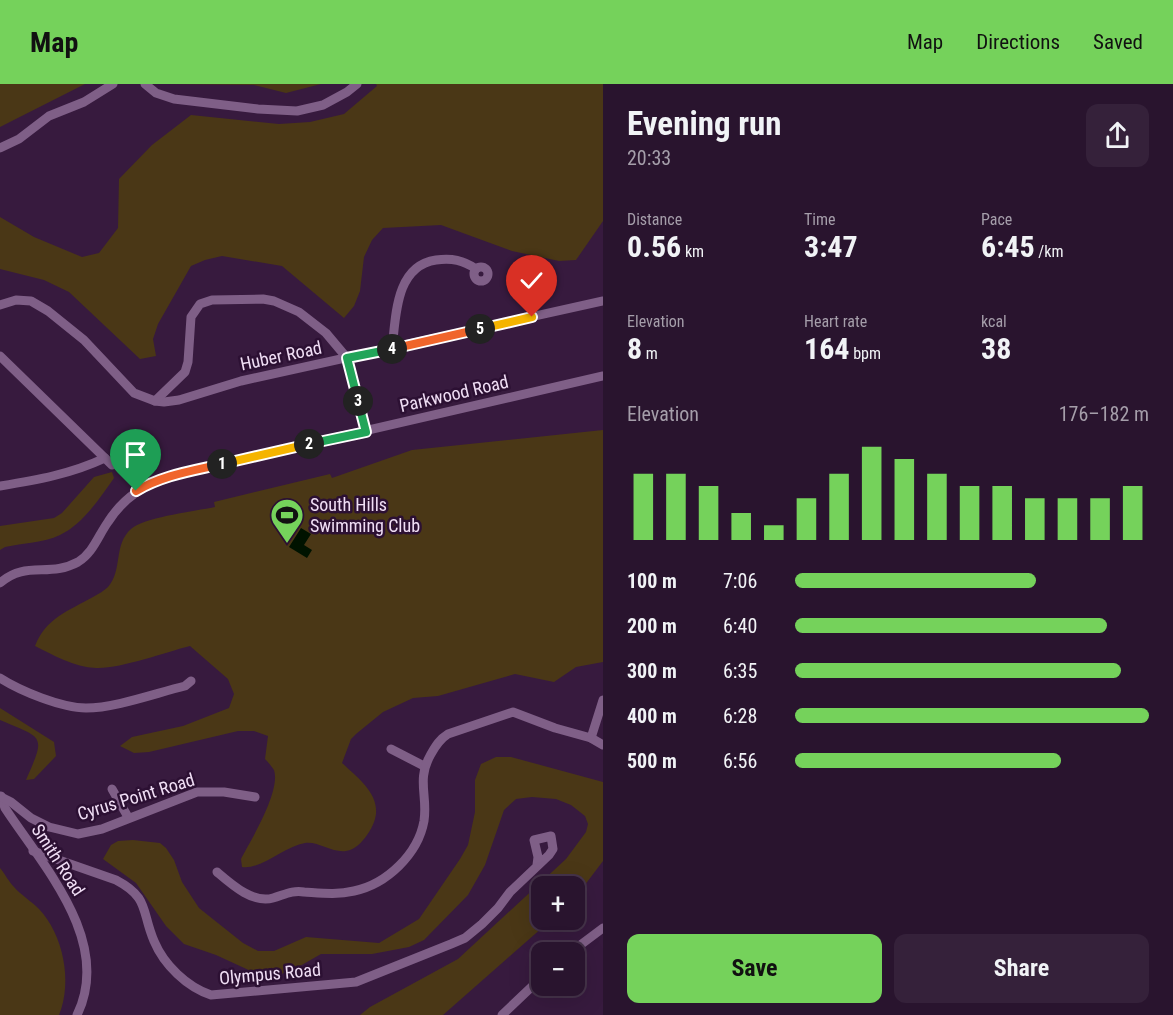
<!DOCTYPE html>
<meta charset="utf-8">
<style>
body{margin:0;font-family:"Roboto Condensed",sans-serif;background:#35213a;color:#f1f3f6;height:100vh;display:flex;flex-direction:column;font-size:22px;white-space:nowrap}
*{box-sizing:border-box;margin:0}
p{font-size:20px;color:#a59eaa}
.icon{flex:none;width:33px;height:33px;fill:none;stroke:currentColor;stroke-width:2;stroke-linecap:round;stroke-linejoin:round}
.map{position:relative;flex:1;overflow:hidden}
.sheet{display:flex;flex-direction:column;background:#29142e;width:570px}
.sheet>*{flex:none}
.buttons{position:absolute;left:531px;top:792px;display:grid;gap:12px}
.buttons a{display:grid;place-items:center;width:54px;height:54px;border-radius:12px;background:#29142e;box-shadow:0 6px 24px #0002,0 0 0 2px #45334a;font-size:30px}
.pin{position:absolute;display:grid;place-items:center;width:51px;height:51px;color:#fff;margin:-62px -26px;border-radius:50% 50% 50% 0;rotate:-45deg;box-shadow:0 0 6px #0007}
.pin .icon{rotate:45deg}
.km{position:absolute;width:30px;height:30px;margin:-15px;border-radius:50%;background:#222;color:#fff;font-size:16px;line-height:30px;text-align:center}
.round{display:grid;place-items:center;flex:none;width:63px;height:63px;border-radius:12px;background:#35213a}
.summary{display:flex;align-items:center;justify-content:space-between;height:102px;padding:0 24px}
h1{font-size:33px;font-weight:700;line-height:45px}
.metrics{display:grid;grid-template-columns:repeat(3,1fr);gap:9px;height:102px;padding:6px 24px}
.metrics div{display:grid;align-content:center}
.metrics b{font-size:30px;font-weight:700}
.metrics small{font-size:16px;font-weight:400}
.metrics p{font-size:16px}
.chart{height:168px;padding:12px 24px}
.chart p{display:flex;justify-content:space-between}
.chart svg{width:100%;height:108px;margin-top:6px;stroke:#75d25b;stroke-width:6}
.cta{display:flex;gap:12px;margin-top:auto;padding:12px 24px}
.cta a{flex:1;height:69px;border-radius:12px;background:#75d25b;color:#111;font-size:24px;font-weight:700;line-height:69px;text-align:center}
.cta a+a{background:#35213a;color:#f1f3f6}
ul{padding:0 24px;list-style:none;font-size:20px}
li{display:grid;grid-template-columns:96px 72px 1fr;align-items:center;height:45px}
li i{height:15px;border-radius:8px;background:#75d25b}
header{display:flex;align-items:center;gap:36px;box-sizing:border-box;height:84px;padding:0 30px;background:#75d25b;color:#111}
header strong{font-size:28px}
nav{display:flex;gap:33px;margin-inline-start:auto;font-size:21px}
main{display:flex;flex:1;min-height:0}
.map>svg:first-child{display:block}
.green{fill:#4a3716}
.water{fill:#001300}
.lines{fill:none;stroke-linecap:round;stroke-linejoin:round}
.minor{stroke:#7f5f87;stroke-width:9}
.split-1-casing{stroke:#fff;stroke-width:12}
.split-2-casing{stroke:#fff;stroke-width:12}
.split-3-casing{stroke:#fff;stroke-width:12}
.split-4-casing{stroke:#fff;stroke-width:12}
.split-5-casing{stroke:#fff;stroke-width:12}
.split-6-casing{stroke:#fff;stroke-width:12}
.split-1{stroke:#f0652b;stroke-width:8}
.split-2{stroke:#f5b400;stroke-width:8}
.split-3{stroke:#22a559;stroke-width:8}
.split-4{stroke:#22a559;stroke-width:8}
.split-5{stroke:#f0652b;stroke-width:8}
.split-6{stroke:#f5b400;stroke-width:8}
.labels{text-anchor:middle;stroke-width:5;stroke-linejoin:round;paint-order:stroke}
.street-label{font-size:18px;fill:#f0def5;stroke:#2c1033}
.poi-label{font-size:18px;fill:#f0def5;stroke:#2c1033;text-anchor:start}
</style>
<header>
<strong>Map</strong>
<nav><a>Map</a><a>Directions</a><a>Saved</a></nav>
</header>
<main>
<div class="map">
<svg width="603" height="931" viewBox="0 0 603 931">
<rect width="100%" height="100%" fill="#371a3e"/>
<g class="green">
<polygon points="0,0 85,0 0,43"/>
<polygon points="167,0 321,0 286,9 254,1"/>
<polygon points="376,0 603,0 603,137 576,176 559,177 512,167 441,141 383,144 372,156 364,173 360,207 354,222 344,234 282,182 222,172 205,176 191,182 158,240 153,255 156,272 140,275 69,208 44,196 0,185 0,133 34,153 82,173 99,169 118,144 119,95 152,61 191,31 279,40 310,38 344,30 377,2"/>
<path d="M 603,346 L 603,578 L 576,583 L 554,598 L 515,590 L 438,612 L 413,614 L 383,628 L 356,650 L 351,655 L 342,679 C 365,700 390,719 367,751 C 362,758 355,766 346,767 C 332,769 318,757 305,759 C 285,762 261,786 242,783 L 241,775 C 251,756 281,707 274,686 C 272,683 268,678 265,675 L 268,652 L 254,647 L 238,647 L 149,668 L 134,669 L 120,662 L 132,653 L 183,642 L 229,624 L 234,610 L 228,595 L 190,562 C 166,568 120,585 96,584 C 74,583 53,571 35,562 C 46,534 68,527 93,513 C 98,510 104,507 108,503 C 123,486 113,461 131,445 C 145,433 196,427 215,423 L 214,418 L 330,390 L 332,394 L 412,366 Z"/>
<path d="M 112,388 L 114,394 C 100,414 83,440 60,451 C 43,459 23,459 5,463 L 0,466 L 0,442 L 54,434 L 62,429 L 94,393 Z"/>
<path d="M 0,624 L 54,658 L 56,672 L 34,695 L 26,696 C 46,650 44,655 0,636 Z"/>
<polygon points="496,673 511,673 603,698 603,777 575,814 574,802 542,802 542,836 551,836 443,931 360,931 370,923 458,875 566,775 586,748 588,740 585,732 571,721 556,715 532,713 516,715 504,726 485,781 468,811 424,856 409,863 372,870 321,870 293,886 278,891 253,888 216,871 184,860 166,842 136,799 103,775 111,761 118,757 133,756 160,759 166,764 174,776 182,798 199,824 243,859 258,867 274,867 306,853 379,859 419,835 460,775 468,761 475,728 475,696 481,680"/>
<path d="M 0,784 C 5,790 9,798 14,803 C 21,811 31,817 39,825 C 63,850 73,898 59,931 L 0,931 Z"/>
</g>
<polygon class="water" points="301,444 311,450 304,461 312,466 307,474 289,463"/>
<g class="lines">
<g class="minor">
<polyline points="145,0 156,9 174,15 258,25 297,27 323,21 347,8 357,0"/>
<polyline points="0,64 19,55 49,32 84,18 113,0"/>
<circle cx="481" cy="190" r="7"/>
<polyline points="0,221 16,216 31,217 48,227 84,256 134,309 155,317 164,318 179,316 241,297 603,217"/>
<path d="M 392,265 C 396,233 395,182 436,176 C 452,174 463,176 476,185"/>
<polyline points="0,272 112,381"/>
<polyline points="155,317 185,288 188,278 191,233 200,220 212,216 263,215 274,217 299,228 326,249 347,274 366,348"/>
<path d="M 0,402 C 37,396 71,390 105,374"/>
<path d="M 0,499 C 26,476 49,494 78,478 C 93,469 98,452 108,438 C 124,413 145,400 173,391 L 603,292"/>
<path d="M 0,594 C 20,607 62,624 86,624 C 115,624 156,609 185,602 L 191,597"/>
<polyline points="591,654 603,616"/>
<polyline points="391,665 424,682"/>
<polyline points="112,705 128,733"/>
<path d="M 1,712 L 5,724 C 43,782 113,857 77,931"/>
<polyline points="1,713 11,718 31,734 49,743 78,750 102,745 197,708 224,708 255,713"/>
<path d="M 33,767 L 116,796 C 150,814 141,827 154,857 C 164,881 187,903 211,911 L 356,898 L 451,860 L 465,854 L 482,840 L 498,824 L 510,808 L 549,771 L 553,765 L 551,752 L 534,756 L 538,773 L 537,781"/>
<path d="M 217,788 C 231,800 253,820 273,814 C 284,811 292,806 304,808 C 321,809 337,811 354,807 C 387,800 418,770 424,737 C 428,711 416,696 431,670 C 436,661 440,655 448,650 L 513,628 L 555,644 L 591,654 L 603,661"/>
<polyline points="571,868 603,844"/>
<polyline points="502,931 542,893"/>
</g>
</g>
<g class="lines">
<defs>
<path id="split-1" d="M 136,407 C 163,391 192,387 222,380"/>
<polyline id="split-2" points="222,380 309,360"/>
<polyline id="split-3" points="309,360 366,348 358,317"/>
<polyline id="split-4" points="358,317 347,274 392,265"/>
<polyline id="split-5" points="392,265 480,245"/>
<polyline id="split-6" points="480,245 532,233"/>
</defs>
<use href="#split-1" class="split-1-casing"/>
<use href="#split-2" class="split-2-casing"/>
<use href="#split-3" class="split-3-casing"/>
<use href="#split-4" class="split-4-casing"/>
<use href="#split-5" class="split-5-casing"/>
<use href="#split-6" class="split-6-casing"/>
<use href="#split-1" class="split-1"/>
<use href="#split-2" class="split-2"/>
<use href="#split-3" class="split-3"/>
<use href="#split-4" class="split-4"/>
<use href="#split-5" class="split-5"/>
<use href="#split-6" class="split-6"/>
</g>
<defs>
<symbol id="stadium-pin" viewBox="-11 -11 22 30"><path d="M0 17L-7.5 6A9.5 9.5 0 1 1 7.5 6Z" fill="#75d25b" stroke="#2c1033"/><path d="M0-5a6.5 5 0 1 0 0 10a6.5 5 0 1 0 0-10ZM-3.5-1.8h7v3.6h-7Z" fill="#111"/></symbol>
</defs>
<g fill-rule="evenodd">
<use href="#stadium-pin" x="268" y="412" width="38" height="52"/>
</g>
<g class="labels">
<g class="street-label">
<text transform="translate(281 272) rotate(-12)" y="6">Huber Road</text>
<text transform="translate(454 310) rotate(-13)" y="6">Parkwood Road</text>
<text transform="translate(136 713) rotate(-17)" y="6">Cyrus Point Road</text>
<text transform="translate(58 776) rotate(57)" y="6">Smith Road</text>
<text transform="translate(270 890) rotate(-5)" y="6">Olympus Road</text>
</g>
<g class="poi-label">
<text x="310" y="427">South Hills<tspan x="310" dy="21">Swimming Club</tspan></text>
</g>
</g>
</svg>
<div class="buttons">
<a>+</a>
<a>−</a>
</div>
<div class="pin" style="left:136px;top:407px;background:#1e9e55"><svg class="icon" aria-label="arrive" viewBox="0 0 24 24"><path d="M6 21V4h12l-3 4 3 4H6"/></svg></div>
<div class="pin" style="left:532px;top:233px;background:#d93025"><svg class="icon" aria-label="check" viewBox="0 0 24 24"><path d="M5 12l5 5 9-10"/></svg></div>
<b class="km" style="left:222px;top:380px">1</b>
<b class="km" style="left:309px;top:360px">2</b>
<b class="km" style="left:358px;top:317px">3</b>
<b class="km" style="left:392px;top:265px">4</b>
<b class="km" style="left:480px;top:245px">5</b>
</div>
<section class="sheet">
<div class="summary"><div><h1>Evening run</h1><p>20:33</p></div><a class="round"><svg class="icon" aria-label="share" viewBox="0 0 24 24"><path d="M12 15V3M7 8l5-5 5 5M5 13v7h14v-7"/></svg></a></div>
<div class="metrics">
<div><p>Distance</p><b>0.56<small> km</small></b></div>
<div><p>Time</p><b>3:47</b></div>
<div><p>Pace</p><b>6:45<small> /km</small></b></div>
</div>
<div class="metrics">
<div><p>Elevation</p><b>8<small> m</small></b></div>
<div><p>Heart rate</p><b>164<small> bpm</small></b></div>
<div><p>kcal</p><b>38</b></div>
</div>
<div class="chart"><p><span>Elevation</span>176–182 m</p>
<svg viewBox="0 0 160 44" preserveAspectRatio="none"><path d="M5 44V17M15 44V17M25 44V22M35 44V33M45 44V38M55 44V27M65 44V17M75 44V6M85 44V11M95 44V17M105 44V22M115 44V22M125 44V27M135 44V27M145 44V27M155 44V22"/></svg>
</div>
<ul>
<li><b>100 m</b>7:06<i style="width:68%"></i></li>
<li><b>200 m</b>6:40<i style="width:88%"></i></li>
<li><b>300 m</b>6:35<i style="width:92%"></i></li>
<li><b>400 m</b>6:28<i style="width:100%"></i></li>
<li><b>500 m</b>6:56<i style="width:75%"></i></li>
</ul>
<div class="cta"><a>Save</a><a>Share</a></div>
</section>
</main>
